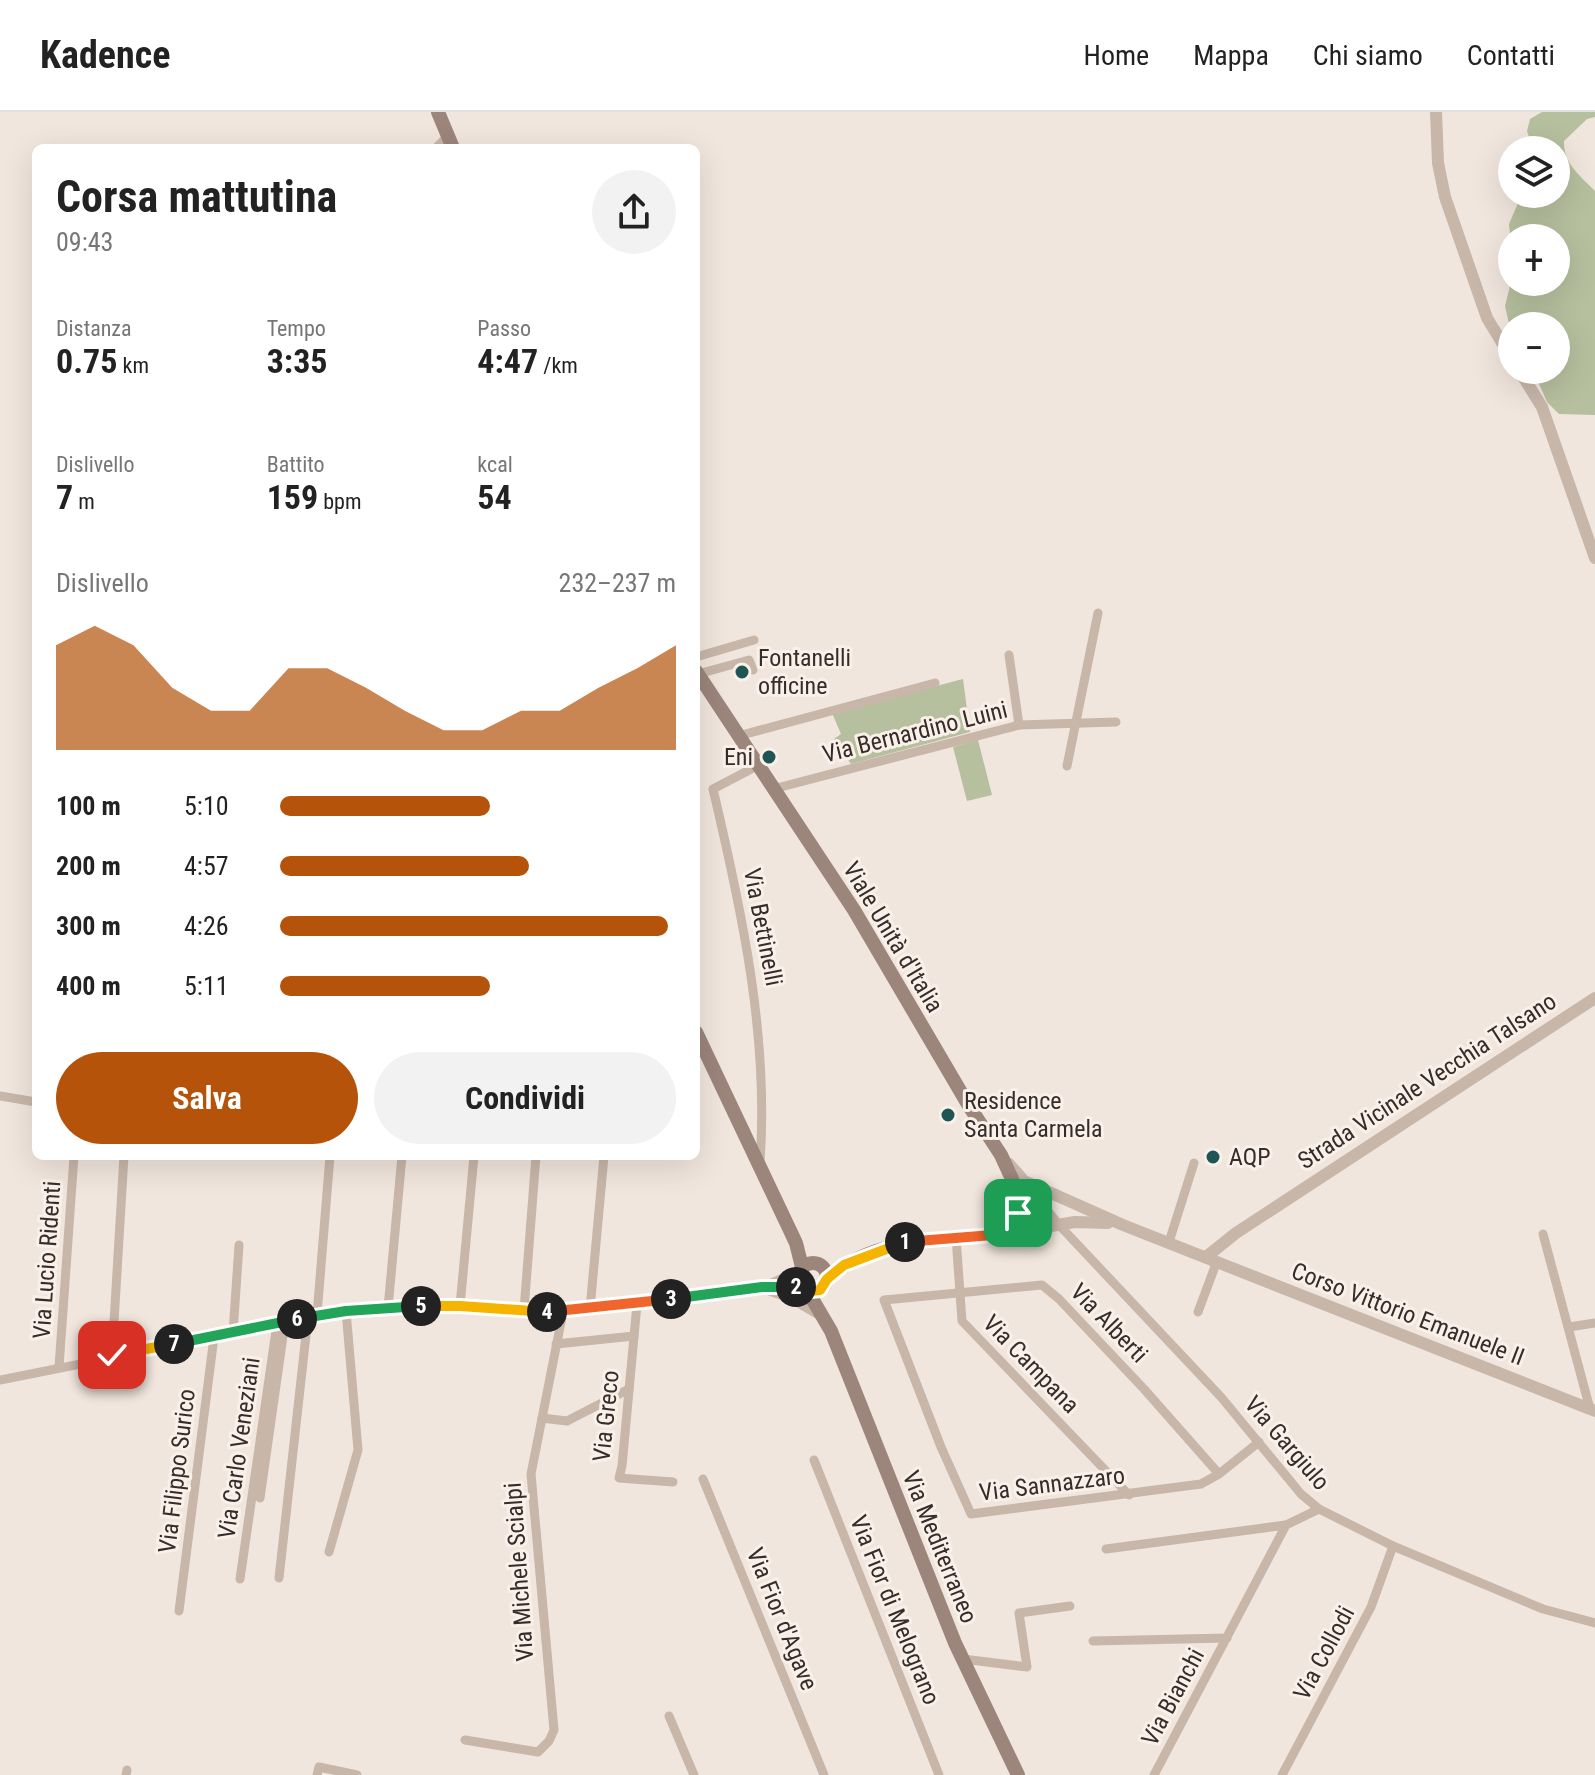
<!DOCTYPE html>
<html lang="it">
<meta charset="utf-8">
<style>
body{margin:0;font-family:"Roboto Condensed",sans-serif;background:#f2f2f2;color:#222;height:100vh;display:flex;flex-direction:column;font-size:30px;white-space:nowrap}
*{box-sizing:border-box;margin:0}
p{font-size:26px;color:#767676}
.icon{flex:none;width:44px;height:44px;fill:none;stroke:currentColor;stroke-width:2;stroke-linecap:round;stroke-linejoin:round}
.map{position:relative;flex:1;overflow:hidden}
.details{position:absolute;left:32px;top:32px;width:668px;height:1016px;display:flex;flex-direction:column;background:#fff;border-radius:12px;box-shadow:0 8px 32px #0002}
.details>*{flex:none}
.fabs{position:absolute;left:1498px;top:24px;display:grid;gap:16px}
.fabs a{display:grid;place-items:center;width:72px;height:72px;border-radius:50%;background:#fff;box-shadow:0 8px 32px #0002;font-size:40px}
.pin{position:absolute;display:grid;place-items:center;width:68px;height:68px;color:#fff;margin:-34px;border-radius:16px;box-shadow:0 4px 12px #0006}
.km{position:absolute;width:40px;height:40px;margin:-20px;border-radius:50%;background:#222;color:#fff;font-size:22px;line-height:40px;text-align:center}
.round{display:grid;place-items:center;flex:none;width:84px;height:84px;border-radius:42px;background:#f2f2f2}
.head{display:flex;align-items:center;justify-content:space-between;height:136px;padding:0 24px}
h1{font-size:44px;font-weight:700;line-height:60px}
.figures{display:grid;grid-template-columns:repeat(3,1fr);gap:12px;height:136px;padding:8px 24px}
.figures div{display:grid;align-content:center}
.figures b{font-size:34px;font-weight:700}
.figures small{font-size:22px;font-weight:400}
.figures p{font-size:22px}
.chart{height:224px;padding:16px 24px}
.chart p{display:flex;justify-content:space-between}
.chart svg{width:100%;height:144px;margin-top:8px;fill:#b45309;opacity:.7}
.primary-button{display:flex;gap:16px;margin-top:auto;padding:16px 24px}
.primary-button a{flex:1;height:92px;border-radius:48px;background:#b45309;color:#fff;font-size:32px;font-weight:700;line-height:92px;text-align:center}
.primary-button a+a{background:#f2f2f2;color:#222}
ul{padding:0 24px;list-style:none;font-size:26px}
li{display:grid;grid-template-columns:128px 96px 1fr;align-items:center;height:60px}
li i{height:20px;border-radius:10px;background:#b45309}
header{display:flex;align-items:center;gap:48px;box-sizing:border-box;height:112px;padding:0 40px;background:#fff;border-bottom:2px solid #e0e0e0}
header strong{font-size:38px}
nav{display:flex;gap:44px;margin-inline-start:auto;font-size:28px}
.map>svg:first-child{display:block}
.green{fill:#b6bf9e}
.lines{fill:none;stroke-linecap:round;stroke-linejoin:round}
.minor{stroke:#c8b6a9;stroke-width:9}
.tertiary{stroke:#c8b6a9;stroke-width:12}
.secondary{stroke:#9c857b;stroke-width:14}
.split-1-casing{stroke:#fff;stroke-width:16}
.split-2-casing{stroke:#fff;stroke-width:16}
.split-3-casing{stroke:#fff;stroke-width:16}
.split-4-casing{stroke:#fff;stroke-width:16}
.split-5-casing{stroke:#fff;stroke-width:16}
.split-6-casing{stroke:#fff;stroke-width:16}
.split-7-casing{stroke:#fff;stroke-width:16}
.split-8-casing{stroke:#fff;stroke-width:16}
.split-1{stroke:#f0652b;stroke-width:10}
.split-2{stroke:#f5b400;stroke-width:10}
.split-3{stroke:#22a559;stroke-width:10}
.split-4{stroke:#f0652b;stroke-width:10}
.split-5{stroke:#f5b400;stroke-width:10}
.split-6{stroke:#22a559;stroke-width:10}
.split-7{stroke:#22a559;stroke-width:10}
.split-8{stroke:#f5b400;stroke-width:10}
.poi-dot{fill:#205555;stroke:#f9f1e9;stroke-width:3}
.labels{text-anchor:middle;stroke-width:6;stroke-linejoin:round;paint-order:stroke}
.poi-label{font-size:24px;fill:#362c29;stroke:#f9f1e9;text-anchor:start}
.street-label{font-size:24px;fill:#362c29;stroke:#f9f1e9}
</style>
<header>
<strong>Kadence</strong>
<nav><a>Home</a><a>Mappa</a><a>Chi siamo</a><a>Contatti</a></nav>
</header>
<div class="map">
<svg width="1595" height="1663" viewBox="0 0 1595 1663">
<rect width="100%" height="100%" fill="#f1e6dd"/>
<g class="green">
<path d="M 1542,0 L 1595,0 L 1595,5 L 1587,7 L 1564,29 C 1563,51 1580,64 1595,79 L 1595,303 L 1559,302 L 1547,290 L 1533,258 L 1556,258 L 1556,214 L 1512,214 L 1512,225 L 1505,194 L 1512,166 L 1512,170 L 1556,170 L 1556,126 L 1512,126 L 1512,142 L 1509,112 L 1522,82 L 1556,82 L 1556,38 L 1533,38 L 1527,19 L 1530,7 Z"/>
<polygon points="963,567 970,620 851,652 834,627 841,622 832,601"/>
<polygon points="978,628 992,683 967,689 953,635"/>
</g>
<g class="lines">
<g class="minor">
<polyline points="436,36 448,24"/>
<polyline points="1009,543 1019,613"/>
<polyline points="696,545 754,528"/>
<polyline points="698,562 749,548 753,558"/>
<polyline points="738,624 935,571"/>
<path d="M 757,654 L 713,677 C 742,800 769,924 760,1051"/>
<polyline points="1067,654 1098,501"/>
<polyline points="773,677 1019,613 1116,610"/>
<polyline points="0,984 36,990"/>
<polyline points="1026,1072 1060,1114 1221,1285 1301,1382 1319,1397 1393,1434 1543,1497 1595,1511"/>
<polyline points="1543,1122 1590,1297"/>
<polyline points="956,1125 962,1209 1129,1383"/>
<polyline points="1169,1130 1194,1051"/>
<polyline points="767,1173 800,1158"/>
<polyline points="637,1192 622,1354 619,1366 673,1370"/>
<polyline points="460,1194 474,1044"/>
<polyline points="388,1196 402,1044"/>
<polyline points="590,1197 604,1044"/>
<polyline points="524,1198 536,1044"/>
<polyline points="1198,1200 1217,1149"/>
<polyline points="317,1203 330,1044"/>
<polyline points="1569,1215 1595,1211"/>
<polyline points="233,1221 239,1133"/>
<polyline points="556,1232 634,1224"/>
<polyline points="112,1243 124,1044"/>
<polyline points="59,1255 74,1044"/>
<polyline points="0,1268 346,1199 446,1194 558,1201 762,1175 803,1175"/>
<polyline points="542,1306 567,1309 629,1277"/>
<polyline points="814,1348 939,1663"/>
<polyline points="1219,1362 1144,1277 1059,1187 1042,1173 884,1188 941,1335 971,1402 1201,1372 1219,1362 1259,1330"/>
<polyline points="703,1367 824,1663"/>
<polyline points="260,1386 285,1210"/>
<polyline points="1106,1437 1286,1413"/>
<polyline points="329,1440 358,1338 346,1199"/>
<polyline points="279,1466 308,1205"/>
<polyline points="240,1467 277,1212"/>
<polyline points="179,1499 214,1225"/>
<polyline points="1093,1529 1227,1526"/>
<polyline points="963,1547 1027,1555 1019,1501 1070,1494"/>
<polyline points="669,1604 694,1663"/>
<polyline points="465,1628 538,1640 549,1629 554,1618 531,1362 563,1200"/>
<polyline points="126,1663 127,1658"/>
<polyline points="317,1663 319,1655 357,1663"/>
<polyline points="1154,1663 1286,1413 1319,1397"/>
<polyline points="1282,1663 1371,1495 1393,1434"/>
</g>
<g class="tertiary">
<polyline points="1436,0 1438,51 1445,85 1487,206 1512,247"/>
<polyline points="1519,258 1542,295 1595,446"/>
<polyline points="1009,1052 1024,1069 1123,1113 1595,1299"/>
<polyline points="1005,1122 1075,1110 1108,1111"/>
<polyline points="1206,1145 1236,1121 1595,886"/>
<polyline points="762,1175 791,1185 820,1202"/>
</g>
<g class="secondary">
<polyline points="438,0 453,36"/>
<path d="M 696,559 L 854,798 L 969,994 L 1001,1043 L 1012,1067 L 1018,1086 L 1018,1101 L 1014,1112 L 1005,1122 C 944,1128 875,1124 827,1167"/>
<polyline points="696,920 796,1131 802,1155"/>
<circle cx="813" cy="1165" r="14"/>
<polyline points="807,1178 831,1219 955,1531 1018,1663"/>
</g>
</g>
<g class="lines">
<defs>
<polyline id="split-1" points="905,1130 1005,1122 1014,1112 1018,1101"/>
<polyline id="split-2" points="796,1175 811,1179 820,1178 827,1167 844,1153 905,1130"/>
<polyline id="split-3" points="671,1187 762,1175 796,1175"/>
<polyline id="split-4" points="547,1200 671,1187"/>
<polyline id="split-5" points="421,1194 460,1194 547,1200"/>
<polyline id="split-6" points="297,1207 346,1199 421,1194"/>
<polyline id="split-7" points="174,1232 297,1207"/>
<polyline id="split-8" points="112,1243 174,1232"/>
</defs>
<use href="#split-1" class="split-1-casing"/>
<use href="#split-2" class="split-2-casing"/>
<use href="#split-3" class="split-3-casing"/>
<use href="#split-4" class="split-4-casing"/>
<use href="#split-5" class="split-5-casing"/>
<use href="#split-6" class="split-6-casing"/>
<use href="#split-7" class="split-7-casing"/>
<use href="#split-8" class="split-8-casing"/>
<use href="#split-1" class="split-1"/>
<use href="#split-2" class="split-2"/>
<use href="#split-3" class="split-3"/>
<use href="#split-4" class="split-4"/>
<use href="#split-5" class="split-5"/>
<use href="#split-6" class="split-6"/>
<use href="#split-7" class="split-7"/>
<use href="#split-8" class="split-8"/>
</g>
<g class="poi-dot">
<circle cx="742" cy="560" r="8"/>
<circle cx="769" cy="645" r="8"/>
<circle cx="948" cy="1003" r="8"/>
<circle cx="1213" cy="1045" r="8"/>
</g>
<g class="labels">
<g class="poi-label">
<text x="758" y="554">Fontanelli<tspan x="758" dy="28">officine</tspan></text>
<text x="753" y="653" text-anchor="end">Eni</text>
<text x="964" y="997">Residence<tspan x="964" dy="28">Santa Carmela</tspan></text>
<text x="1229" y="1053">AQP</text>
</g>
<g class="street-label">
<text transform="translate(915 620) rotate(-14)" y="8">Via Bernardino Luini</text>
<text transform="translate(763 815) rotate(79)" y="8">Via Bettinelli</text>
<text transform="translate(893 825) rotate(59)" y="8">Viale Unità d'Italia</text>
<text transform="translate(1427 969) rotate(-33)" y="8">Strada Vicinale Vecchia Talsano</text>
<text transform="translate(47 1148) rotate(-86)" y="8">Via Lucio Ridenti</text>
<text transform="translate(1408 1202) rotate(21)" y="8">Corso Vittorio Emanuele II</text>
<text transform="translate(1109 1211) rotate(46)" y="8">Via Alberti</text>
<text transform="translate(1031 1252) rotate(46)" y="8">Via Campana</text>
<text transform="translate(606 1304) rotate(-84)" y="8">Via Greco</text>
<text transform="translate(1287 1331) rotate(49)" y="8">Via Gargiulo</text>
<text transform="translate(239 1336) rotate(-82)" y="8">Via Carlo Veneziani</text>
<text transform="translate(177 1359) rotate(-83)" y="8">Via Filippo Surico</text>
<text transform="translate(1052 1372) rotate(-7)" y="8">Via Sannazzaro</text>
<text transform="translate(940 1435) rotate(68)" y="8">Via Mediterraneo</text>
<text transform="translate(519 1460) rotate(-94)" y="8">Via Michele Scialpi</text>
<text transform="translate(895 1498) rotate(68)" y="8">Via Fior di Melograno</text>
<text transform="translate(782 1507) rotate(68)" y="8">Via Fior d'Agave</text>
<text transform="translate(1324 1541) rotate(-62)" y="8">Via Collodi</text>
<text transform="translate(1173 1585) rotate(-62)" y="8">Via Bianchi</text>
</g>
</g>
</svg>
<div class="fabs">
<a><svg class="icon" aria-label="layers" viewBox="0 0 24 24"><path d="M12 4l9 5-9 5-9-5zM3 14l9 5 9-5"/></svg></a>
<a>+</a>
<a>−</a>
</div>
<div class="pin" style="left:1018px;top:1101px;background:#1e9e55"><svg class="icon" aria-label="arrive" viewBox="0 0 24 24"><path d="M6 21V4h12l-3 4 3 4H6"/></svg></div>
<div class="pin" style="left:112px;top:1243px;background:#d93025"><svg class="icon" aria-label="check" viewBox="0 0 24 24"><path d="M5 12l5 5 9-10"/></svg></div>
<b class="km" style="left:905px;top:1130px">1</b>
<b class="km" style="left:796px;top:1175px">2</b>
<b class="km" style="left:671px;top:1187px">3</b>
<b class="km" style="left:547px;top:1200px">4</b>
<b class="km" style="left:421px;top:1194px">5</b>
<b class="km" style="left:297px;top:1207px">6</b>
<b class="km" style="left:174px;top:1232px">7</b>
<section class="details">
<div class="head"><div><h1>Corsa mattutina</h1><p>09:43</p></div><a class="round"><svg class="icon" aria-label="share" viewBox="0 0 24 24"><path d="M12 15V3M7 8l5-5 5 5M5 13v7h14v-7"/></svg></a></div>
<div class="figures">
<div><p>Distanza</p><b>0.75<small> km</small></b></div>
<div><p>Tempo</p><b>3:35</b></div>
<div><p>Passo</p><b>4:47<small> /km</small></b></div>
</div>
<div class="figures">
<div><p>Dislivello</p><b>7<small> m</small></b></div>
<div><p>Battito</p><b>159<small> bpm</small></b></div>
<div><p>kcal</p><b>54</b></div>
</div>
<div class="chart"><p><span>Dislivello</span>232–237 m</p>
<svg viewBox="0 0 160 44" preserveAspectRatio="none"><path d="M0 44V12L10 6L20 12L30 25L40 32L50 32L60 19L70 19L80 25L90 32L100 38L110 38L120 32L130 32L140 25L150 19L160 12V44z"/></svg>
</div>
<ul>
<li><b>100 m</b>5:10<i style="width:53%"></i></li>
<li><b>200 m</b>4:57<i style="width:63%"></i></li>
<li><b>300 m</b>4:26<i style="width:98%"></i></li>
<li><b>400 m</b>5:11<i style="width:53%"></i></li>
</ul>
<div class="primary-button"><a>Salva</a><a>Condividi</a></div>
</section>
</div>
